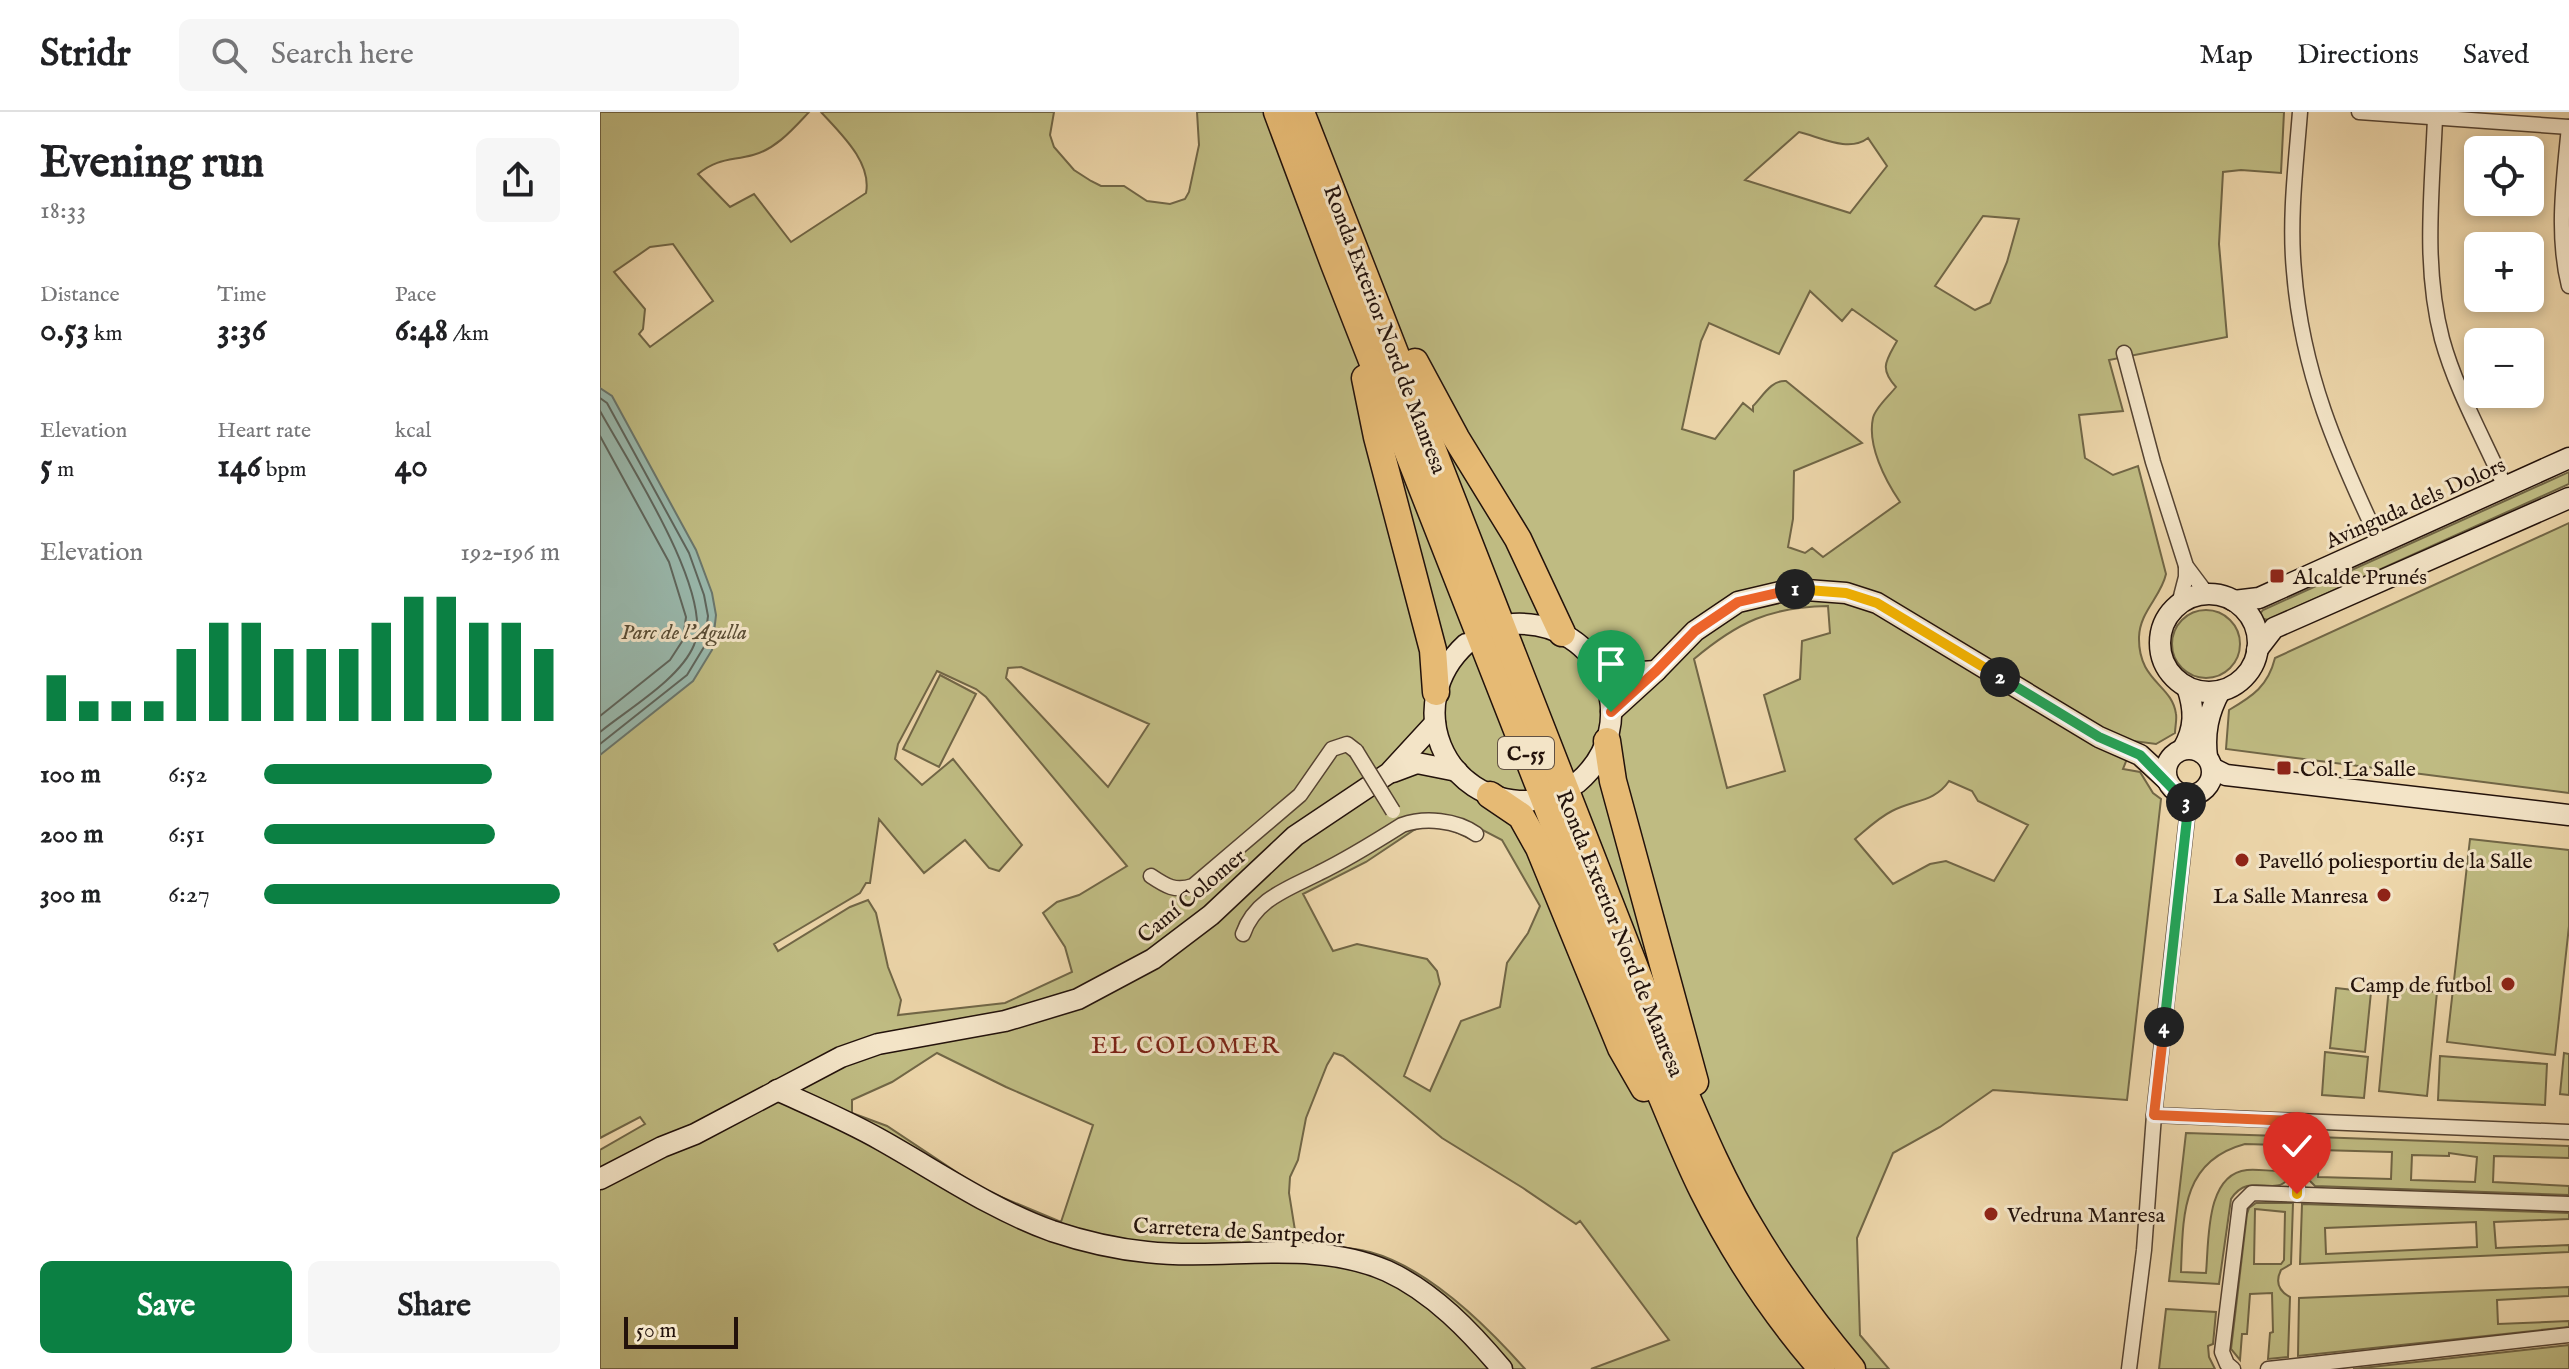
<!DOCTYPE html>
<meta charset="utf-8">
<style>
body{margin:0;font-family:"IM FELL English",serif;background:#f6f6f6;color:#202124;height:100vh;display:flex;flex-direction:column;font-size:30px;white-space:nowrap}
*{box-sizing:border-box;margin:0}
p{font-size:26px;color:#757577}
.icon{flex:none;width:44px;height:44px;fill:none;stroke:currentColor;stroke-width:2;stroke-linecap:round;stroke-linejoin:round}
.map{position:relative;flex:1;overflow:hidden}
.sheet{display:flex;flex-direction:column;background:#fff;width:600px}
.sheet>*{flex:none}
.tools{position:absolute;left:1864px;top:24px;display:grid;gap:16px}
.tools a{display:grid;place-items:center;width:80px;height:80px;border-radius:12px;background:#fff;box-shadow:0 4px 12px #0003;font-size:40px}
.scale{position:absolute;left:24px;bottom:20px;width:114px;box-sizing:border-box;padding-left:8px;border:4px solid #23120b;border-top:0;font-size:22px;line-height:28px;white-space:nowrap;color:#23120b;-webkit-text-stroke:6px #f3e4c7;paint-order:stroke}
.pin{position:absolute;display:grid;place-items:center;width:68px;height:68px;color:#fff;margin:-82px -34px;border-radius:50% 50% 50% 0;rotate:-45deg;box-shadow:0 0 8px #0007}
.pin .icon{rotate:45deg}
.km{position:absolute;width:40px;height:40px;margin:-20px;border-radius:50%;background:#222;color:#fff;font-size:22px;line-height:40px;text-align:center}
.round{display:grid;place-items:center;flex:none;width:84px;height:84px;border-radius:12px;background:#f6f6f6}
.summary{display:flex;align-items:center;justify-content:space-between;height:136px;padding:0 40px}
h1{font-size:44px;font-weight:800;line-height:60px}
.figures{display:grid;grid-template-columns:repeat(3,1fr);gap:12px;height:136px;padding:8px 40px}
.figures div{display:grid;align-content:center}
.figures b{font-size:34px;font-weight:800}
.figures small{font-size:22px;font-weight:400}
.figures p{font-size:22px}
.chart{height:224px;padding:16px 40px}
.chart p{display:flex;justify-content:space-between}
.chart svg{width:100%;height:144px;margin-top:8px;stroke:#0b8043;stroke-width:6}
.action{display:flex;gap:16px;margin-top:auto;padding:16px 40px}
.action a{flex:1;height:92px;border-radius:12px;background:#0b8043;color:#fff;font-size:32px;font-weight:800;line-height:92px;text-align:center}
.action a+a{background:#f6f6f6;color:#202124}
ul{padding:0 40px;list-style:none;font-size:26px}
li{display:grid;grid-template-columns:128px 96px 1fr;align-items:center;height:60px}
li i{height:20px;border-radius:10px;background:#0b8043}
header{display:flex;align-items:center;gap:48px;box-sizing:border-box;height:112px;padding:0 40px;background:#fff;border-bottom:2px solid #e0e0e0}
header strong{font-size:38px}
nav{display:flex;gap:44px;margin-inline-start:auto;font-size:28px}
.search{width:560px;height:72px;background:#f6f6f6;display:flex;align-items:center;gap:20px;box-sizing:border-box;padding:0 28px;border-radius:12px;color:#757577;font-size:30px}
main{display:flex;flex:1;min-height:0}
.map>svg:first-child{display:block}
.green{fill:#bfbb82;stroke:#716646;stroke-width:2;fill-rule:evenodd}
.water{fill:#99b8ac;stroke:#6a766c;stroke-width:2}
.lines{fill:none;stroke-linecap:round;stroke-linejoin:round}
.shore{stroke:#5e655c;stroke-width:2}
.street-casing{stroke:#554332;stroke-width:17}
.secondary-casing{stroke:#23120b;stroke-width:23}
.highway-casing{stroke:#23120b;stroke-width:29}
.street{stroke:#f3e4c7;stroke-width:14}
.secondary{stroke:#f3e4c7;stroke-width:20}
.highway{stroke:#e6ba74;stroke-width:26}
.street-bridge-casing{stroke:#554332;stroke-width:17;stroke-linecap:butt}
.street-bridge{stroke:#f3e4c7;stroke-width:14}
.split-1-casing{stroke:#fff;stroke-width:16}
.split-2-casing{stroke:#fff;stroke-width:16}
.split-3-casing{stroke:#fff;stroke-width:16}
.split-4-casing{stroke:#fff;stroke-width:16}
.split-5-casing{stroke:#fff;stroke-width:16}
.split-6-casing{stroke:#fff;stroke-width:16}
.split-1{stroke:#f0652b;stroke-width:10}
.split-2{stroke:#f5b400;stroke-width:10}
.split-3{stroke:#22a559;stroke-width:10}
.split-4{stroke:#22a559;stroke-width:10}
.split-5{stroke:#f0652b;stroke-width:10}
.split-6{stroke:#f5b400;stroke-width:10}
.poi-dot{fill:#8f2418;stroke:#f3e4c7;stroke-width:3}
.labels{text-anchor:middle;stroke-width:6;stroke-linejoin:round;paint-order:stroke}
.shield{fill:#f3e4c7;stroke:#615143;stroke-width:2}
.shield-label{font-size:20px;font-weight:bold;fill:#23120b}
.street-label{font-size:22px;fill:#23120b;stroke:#f3e4c7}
.poi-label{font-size:22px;fill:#23120b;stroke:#f3e4c7;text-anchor:start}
.park-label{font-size:22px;font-style:italic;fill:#5a4d35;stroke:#f3e4c7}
.neighbourhood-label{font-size:24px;letter-spacing:2px;fill:#7a1f14;stroke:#f3e4c7}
</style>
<header>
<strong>Stridr</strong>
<div class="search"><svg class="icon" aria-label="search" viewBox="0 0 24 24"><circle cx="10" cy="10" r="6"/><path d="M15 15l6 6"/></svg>Search here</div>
<nav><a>Map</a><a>Directions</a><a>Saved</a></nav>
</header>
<main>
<section class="sheet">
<div class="summary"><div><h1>Evening run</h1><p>18:33</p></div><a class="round"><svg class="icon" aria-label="share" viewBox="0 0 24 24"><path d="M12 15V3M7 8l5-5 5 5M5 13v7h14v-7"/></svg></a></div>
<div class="figures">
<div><p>Distance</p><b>0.53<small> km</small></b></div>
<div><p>Time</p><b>3:36</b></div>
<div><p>Pace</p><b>6:48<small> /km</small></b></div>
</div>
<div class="figures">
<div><p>Elevation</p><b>5<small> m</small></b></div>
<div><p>Heart rate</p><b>146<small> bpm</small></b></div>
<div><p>kcal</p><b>40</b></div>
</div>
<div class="chart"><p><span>Elevation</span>192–196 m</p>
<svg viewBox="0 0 160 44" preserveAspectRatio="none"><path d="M5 44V30M15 44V38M25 44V38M35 44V38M45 44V22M55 44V14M65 44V14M75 44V22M85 44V22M95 44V22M105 44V14M115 44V6M125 44V6M135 44V14M145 44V14M155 44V22"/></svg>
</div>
<ul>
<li><b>100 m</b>6:52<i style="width:77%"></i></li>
<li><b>200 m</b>6:51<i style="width:78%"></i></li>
<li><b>300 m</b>6:27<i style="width:100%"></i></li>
</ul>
<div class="action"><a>Save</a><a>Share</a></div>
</section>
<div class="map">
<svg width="1969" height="1257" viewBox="0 0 1969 1257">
<rect width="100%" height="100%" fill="#ecd5a9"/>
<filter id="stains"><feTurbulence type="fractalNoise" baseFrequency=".0025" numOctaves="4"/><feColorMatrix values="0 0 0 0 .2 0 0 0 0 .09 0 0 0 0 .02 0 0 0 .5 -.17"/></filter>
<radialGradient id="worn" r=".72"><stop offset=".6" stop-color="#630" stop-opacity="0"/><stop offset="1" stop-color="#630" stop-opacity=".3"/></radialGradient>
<g class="green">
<path d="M 0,0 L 209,0 C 193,17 176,37 153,43 C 130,49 118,46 98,62 L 130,95 L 154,82 L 191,130 L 266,81 C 272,50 240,21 221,0 L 454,0 L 450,23 L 454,35 L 474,58 L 491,69 L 501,74 L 524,74 L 547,89 L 570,92 L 585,87 L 589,80 L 599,33 L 597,0 L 1684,0 L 1681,61 L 1641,58 L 1623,60 L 1619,132 L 1627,225 L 1509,248 L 1523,299 L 1479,303 L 1485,346 L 1513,363 L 1538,354 L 1566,462 C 1561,485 1540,499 1539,525 C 1538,570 1572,572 1576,602 C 1577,608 1575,615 1575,621 L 1556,632 L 1534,629 L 1523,657 L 1540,660 L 1553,681 L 1561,687 L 1527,988 L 1393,978 L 1340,1015 L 1293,1041 L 1257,1126 L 1260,1223 L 1289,1257 L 991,1257 L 1069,1228 L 980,1109 L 976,1112 L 923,1076 L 842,1026 L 764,961 L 743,944 L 734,941 L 727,953 L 706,1006 L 698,1048 L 690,1065 L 689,1081 L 697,1131 C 721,1135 747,1134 770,1140 C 829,1156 886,1213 925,1257 L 0,1257 L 0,1038 L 45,1012 L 40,1005 L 0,1026 ZM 1199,20 C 1220,25 1249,41 1268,26 L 1287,54 L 1250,101 L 1145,68 ZM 1383,104 L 1419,107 L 1407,150 L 1390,191 L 1375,198 L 1335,174 ZM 73,132 L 113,189 L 50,235 L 39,222 L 43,217 L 45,197 L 14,160 L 50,135 ZM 1210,179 L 1242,209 L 1252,197 L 1297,229 C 1286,249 1279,256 1296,275 C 1289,284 1275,296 1273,306 C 1267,333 1285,368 1300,390 L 1223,445 L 1212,436 L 1205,441 L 1188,435 L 1193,407 L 1194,359 L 1262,331 L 1186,269 C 1171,268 1163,284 1153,294 L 1153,299 L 1143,291 L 1115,327 L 1082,317 L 1101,229 L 1109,211 L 1179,242 ZM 1228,494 L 1230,521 L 1202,529 L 1200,567 L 1164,583 L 1185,659 L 1127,676 L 1094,547 C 1138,510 1170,495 1228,494 ZM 421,555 L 549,612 L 508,675 L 406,566 L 408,556 ZM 337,559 L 376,577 L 386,585 L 527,754 L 479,783 L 457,790 L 443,801 L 465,835 L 472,860 L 405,891 L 298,903 L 301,888 L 288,855 L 276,801 L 268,788 L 250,795 L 178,839 L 174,832 L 260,781 L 266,771 L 270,771 L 279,707 L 324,761 L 365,728 L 389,756 L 399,759 L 422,733 L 353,647 L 322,673 L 295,647 L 298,632 ZM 1349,669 L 1372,679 L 1378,689 L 1428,713 L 1394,769 L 1346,749 L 1330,752 L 1293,772 L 1255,727 C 1267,717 1278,706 1292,699 C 1313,688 1335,690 1349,669 ZM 827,713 L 842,714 L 873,728 L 879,716 L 902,728 L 940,794 L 928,821 L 907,851 L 900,895 L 861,909 L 830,979 L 804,964 L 840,872 L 837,859 L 827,847 L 757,832 L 733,839 L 703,782 L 766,750 L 814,718 ZM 337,941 L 406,975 L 493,1013 L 461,1110 L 382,1077 L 287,1014 L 252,1001 L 252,988 L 292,970 Z"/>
<polygon points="1969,360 1969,372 1668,508 1661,506 1659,503 1663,498"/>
<path d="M 1969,411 L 1969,681 L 1626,637 L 1629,598 C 1653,584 1668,574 1675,546 Z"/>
<circle cx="1606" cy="532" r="34"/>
<polygon points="340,563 376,582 339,655 303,637"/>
<polygon points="1870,727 1969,738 1969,814 1955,943 1847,930"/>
<polygon points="1789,875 1837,880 1827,984 1779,979"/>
<polygon points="1736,876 1771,880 1765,940 1730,936"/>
<polygon points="1725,940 1768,945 1764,986 1722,983"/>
<polygon points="1964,941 1969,942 1969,983 1960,982"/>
<polygon points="1840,944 1947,952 1945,993 1838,988"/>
<path d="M 1586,1021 L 1680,1024 L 1689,1031 L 1688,1067 C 1674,1085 1649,1059 1631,1087 L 1619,1172 L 1569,1169 ZM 1645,1032 L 1679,1033 L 1679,1059 C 1669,1059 1657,1057 1647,1058 C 1605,1062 1609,1130 1606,1161 L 1581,1160 C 1583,1104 1581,1049 1645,1032 Z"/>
<path d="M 1716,1025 L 1969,1034 L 1969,1046 L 1894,1044 L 1893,1070 L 1969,1074 L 1969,1083 L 1715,1074 L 1707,1066 L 1708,1032 ZM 1719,1038 L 1792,1040 L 1791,1067 L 1718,1065 ZM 1849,1041 L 1877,1045 L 1875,1070 L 1811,1068 L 1812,1043 L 1849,1044 Z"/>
<path d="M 1656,1091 L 1693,1091 L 1691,1152 L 1681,1158 C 1675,1170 1679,1179 1690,1185 L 1688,1245 L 1668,1247 L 1670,1221 L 1673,1220 L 1672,1181 L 1650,1182 L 1647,1222 L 1642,1222 L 1640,1248 L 1631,1237 L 1647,1102 L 1649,1096 ZM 1655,1097 L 1685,1100 L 1684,1148 L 1681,1152 L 1654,1152 Z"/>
<path d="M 1702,1092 L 1969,1101 L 1969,1107 L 1894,1110 L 1896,1136 L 1969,1133 L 1969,1140 L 1700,1152 ZM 1876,1110 L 1877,1135 L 1726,1142 L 1725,1116 Z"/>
<polygon points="1969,1175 1969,1184 1897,1188 1898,1212 1969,1209 1969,1215 1698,1244 1699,1186"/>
<polygon points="1566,1197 1616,1200 1613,1232 1608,1234 1609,1245 1615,1257 1559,1257"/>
<polygon points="1969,1233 1969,1257 1753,1257"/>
</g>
<polygon class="water" points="0,276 12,284 96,438 112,481 116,503 112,538 93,569 0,643"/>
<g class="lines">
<g class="shore">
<polyline points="0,286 7,291 89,441 104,483 108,504 104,535 87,563 0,632"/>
<path d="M 0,299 C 27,348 115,482 94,533 C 80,567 28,597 0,620"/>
<polyline points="0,324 69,450 86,505 83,528 70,548 0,604"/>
</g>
<defs>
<g id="street">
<path d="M 1700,0 C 1696,52 1689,106 1694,159 C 1702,261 1737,340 1780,431"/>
<polyline points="1759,0 1969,15"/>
<path d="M 1835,6 C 1832,81 1823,154 1842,227 C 1856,278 1884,327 1905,375"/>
<path d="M 1969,15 C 1964,66 1956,123 1969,174"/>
<polyline points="1524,241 1553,350 1586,454 1607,482"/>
<polyline points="1579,492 1586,465 1586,454"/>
<path d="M 551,764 C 566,774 575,780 593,774 L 700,683 L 732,637 L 747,632 L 756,639"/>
<path d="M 643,822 C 655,787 688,777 719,761 C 748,747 775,730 802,713 C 825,705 856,708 876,722"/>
<polyline points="1554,1003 1969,1020"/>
<polyline points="1697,1082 1698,1009"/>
<polyline points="1529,1257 1544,1138 1554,1003 1588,697 1583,683"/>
<polyline points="1633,1257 1627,1252 1622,1240 1640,1093 1652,1081 1969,1092"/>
<polyline points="1668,1257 1969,1223"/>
</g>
<g id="secondary">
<circle cx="1609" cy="531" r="49"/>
<polyline points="1634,489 1659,486 1969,346"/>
<path d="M 913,512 C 1003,507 1046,613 977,671"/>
<path d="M 866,532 C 802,591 842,692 930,689"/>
<polyline points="1657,538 1674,516 1969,386"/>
<polyline points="999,555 1026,561 1056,559"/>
<polyline points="1011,600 1056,559 1095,519 1138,490 1193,477 1246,481 1277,491 1499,625 1540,643 1567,668"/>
<circle cx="1589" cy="660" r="23"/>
<path d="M 1583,637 C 1595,616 1595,598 1587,575"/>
<path d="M 1607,645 C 1604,621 1608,601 1620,579"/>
<polyline points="1612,656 1626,663 1969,703"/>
<polyline points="793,660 817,651 857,659"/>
<path d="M 177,978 C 212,994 248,1009 281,1028 C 338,1060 391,1097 452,1119 C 482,1129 516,1137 547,1140 C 627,1149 712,1126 787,1159 C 833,1180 871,1220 902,1257"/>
<polyline points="0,1067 62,1035 95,1022 241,945 278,932 405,909 478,887 553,847 611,803 695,724 789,661 835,611"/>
</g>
<g id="highway">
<path d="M 677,0 L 734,152 L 1052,962 C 1069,1001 1084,1041 1103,1079 C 1135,1143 1175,1203 1222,1257"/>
<path d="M 701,0 L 1073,953 C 1097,1009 1120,1066 1152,1118 C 1181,1167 1216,1214 1252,1257"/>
<polyline points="815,250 856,326 918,427 962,521"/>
<polyline points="765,266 777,325 833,538 836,580"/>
<polyline points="1007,629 1013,669 1095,970"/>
<polyline points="890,683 921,704 939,736 1021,936 1044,976"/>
</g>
</defs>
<use href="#street" class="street-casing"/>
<use href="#secondary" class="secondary-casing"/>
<use href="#highway" class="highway-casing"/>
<use href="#street" class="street"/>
<use href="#secondary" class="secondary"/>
<use href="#highway" class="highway"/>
<defs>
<polyline id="street-bridge" points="756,639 793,699"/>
</defs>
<use href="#street-bridge" class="street-bridge-casing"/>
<use href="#street-bridge" class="street-bridge"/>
</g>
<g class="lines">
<defs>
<polyline id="split-1" points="1011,600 1056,559 1095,519 1138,490 1195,477"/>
<polyline id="split-2" points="1195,477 1246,481 1277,491 1400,565"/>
<polyline id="split-3" points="1400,565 1499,625 1540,643 1573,677 1583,683 1586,690"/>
<polyline id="split-4" points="1564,915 1588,697 1586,690"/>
<polyline id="split-5" points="1564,915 1554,1003 1693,1009"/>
<polyline id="split-6" points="1693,1009 1698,1009 1697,1082"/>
</defs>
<use href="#split-1" class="split-1-casing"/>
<use href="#split-2" class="split-2-casing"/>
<use href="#split-3" class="split-3-casing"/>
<use href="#split-4" class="split-4-casing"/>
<use href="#split-5" class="split-5-casing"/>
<use href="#split-6" class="split-6-casing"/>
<use href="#split-1" class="split-1"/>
<use href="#split-2" class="split-2"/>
<use href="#split-3" class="split-3"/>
<use href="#split-4" class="split-4"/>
<use href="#split-5" class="split-5"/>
<use href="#split-6" class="split-6"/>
</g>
<g class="poi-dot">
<rect x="1669" y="456" width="16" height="16" rx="4"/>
<rect x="1676" y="648" width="16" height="16" rx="4"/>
<circle cx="1642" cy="748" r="8"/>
<circle cx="1784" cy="783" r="8"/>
<circle cx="1908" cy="872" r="8"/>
<circle cx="1391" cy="1102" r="8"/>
</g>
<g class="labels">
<rect class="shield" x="898" y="625" width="56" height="32" rx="6"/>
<g class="shield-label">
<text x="926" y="648">C-55</text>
</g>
<g class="street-label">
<text transform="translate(786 217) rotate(69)" y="8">Ronda Exterior Nord de Manresa</text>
<text transform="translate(1815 390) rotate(-24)" y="8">Avinguda dels Dolors</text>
<text transform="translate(591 783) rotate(-40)" y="8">Camí Colomer</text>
<text transform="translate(1021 821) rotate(68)" y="8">Ronda Exterior Nord de Manresa</text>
<text transform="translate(639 1118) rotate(3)" y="8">Carretera de Santpedor</text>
</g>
<g class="poi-label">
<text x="1693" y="472">Alcalde Prunés</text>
<text x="1700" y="664">Col. La Salle</text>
<text x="1658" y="756">Pavelló poliesportiu de la Salle</text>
<text x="1768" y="791" text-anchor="end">La Salle Manresa</text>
<text x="1892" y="880" text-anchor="end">Camp de futbol</text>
<text x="1407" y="1110">Vedruna Manresa</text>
</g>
<g class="park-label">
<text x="84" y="527">Parc de l'Agulla</text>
</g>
<g class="neighbourhood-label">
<text x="586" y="941">EL COLOMER</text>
</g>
</g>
<rect width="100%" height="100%" filter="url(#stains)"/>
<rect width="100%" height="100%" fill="url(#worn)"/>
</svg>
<div class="tools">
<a><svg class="icon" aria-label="locate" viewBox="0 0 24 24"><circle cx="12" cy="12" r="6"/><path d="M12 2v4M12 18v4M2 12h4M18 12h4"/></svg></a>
<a>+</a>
<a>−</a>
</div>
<div class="scale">50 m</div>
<div class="pin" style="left:1011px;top:600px;background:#1e9e55"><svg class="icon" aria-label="arrive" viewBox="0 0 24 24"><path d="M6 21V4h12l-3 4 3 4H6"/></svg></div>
<div class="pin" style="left:1697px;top:1082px;background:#d93025"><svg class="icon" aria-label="check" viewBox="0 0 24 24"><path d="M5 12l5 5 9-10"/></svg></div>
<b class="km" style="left:1195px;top:477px">1</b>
<b class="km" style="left:1400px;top:565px">2</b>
<b class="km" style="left:1586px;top:690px">3</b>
<b class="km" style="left:1564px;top:915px">4</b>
</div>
</main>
